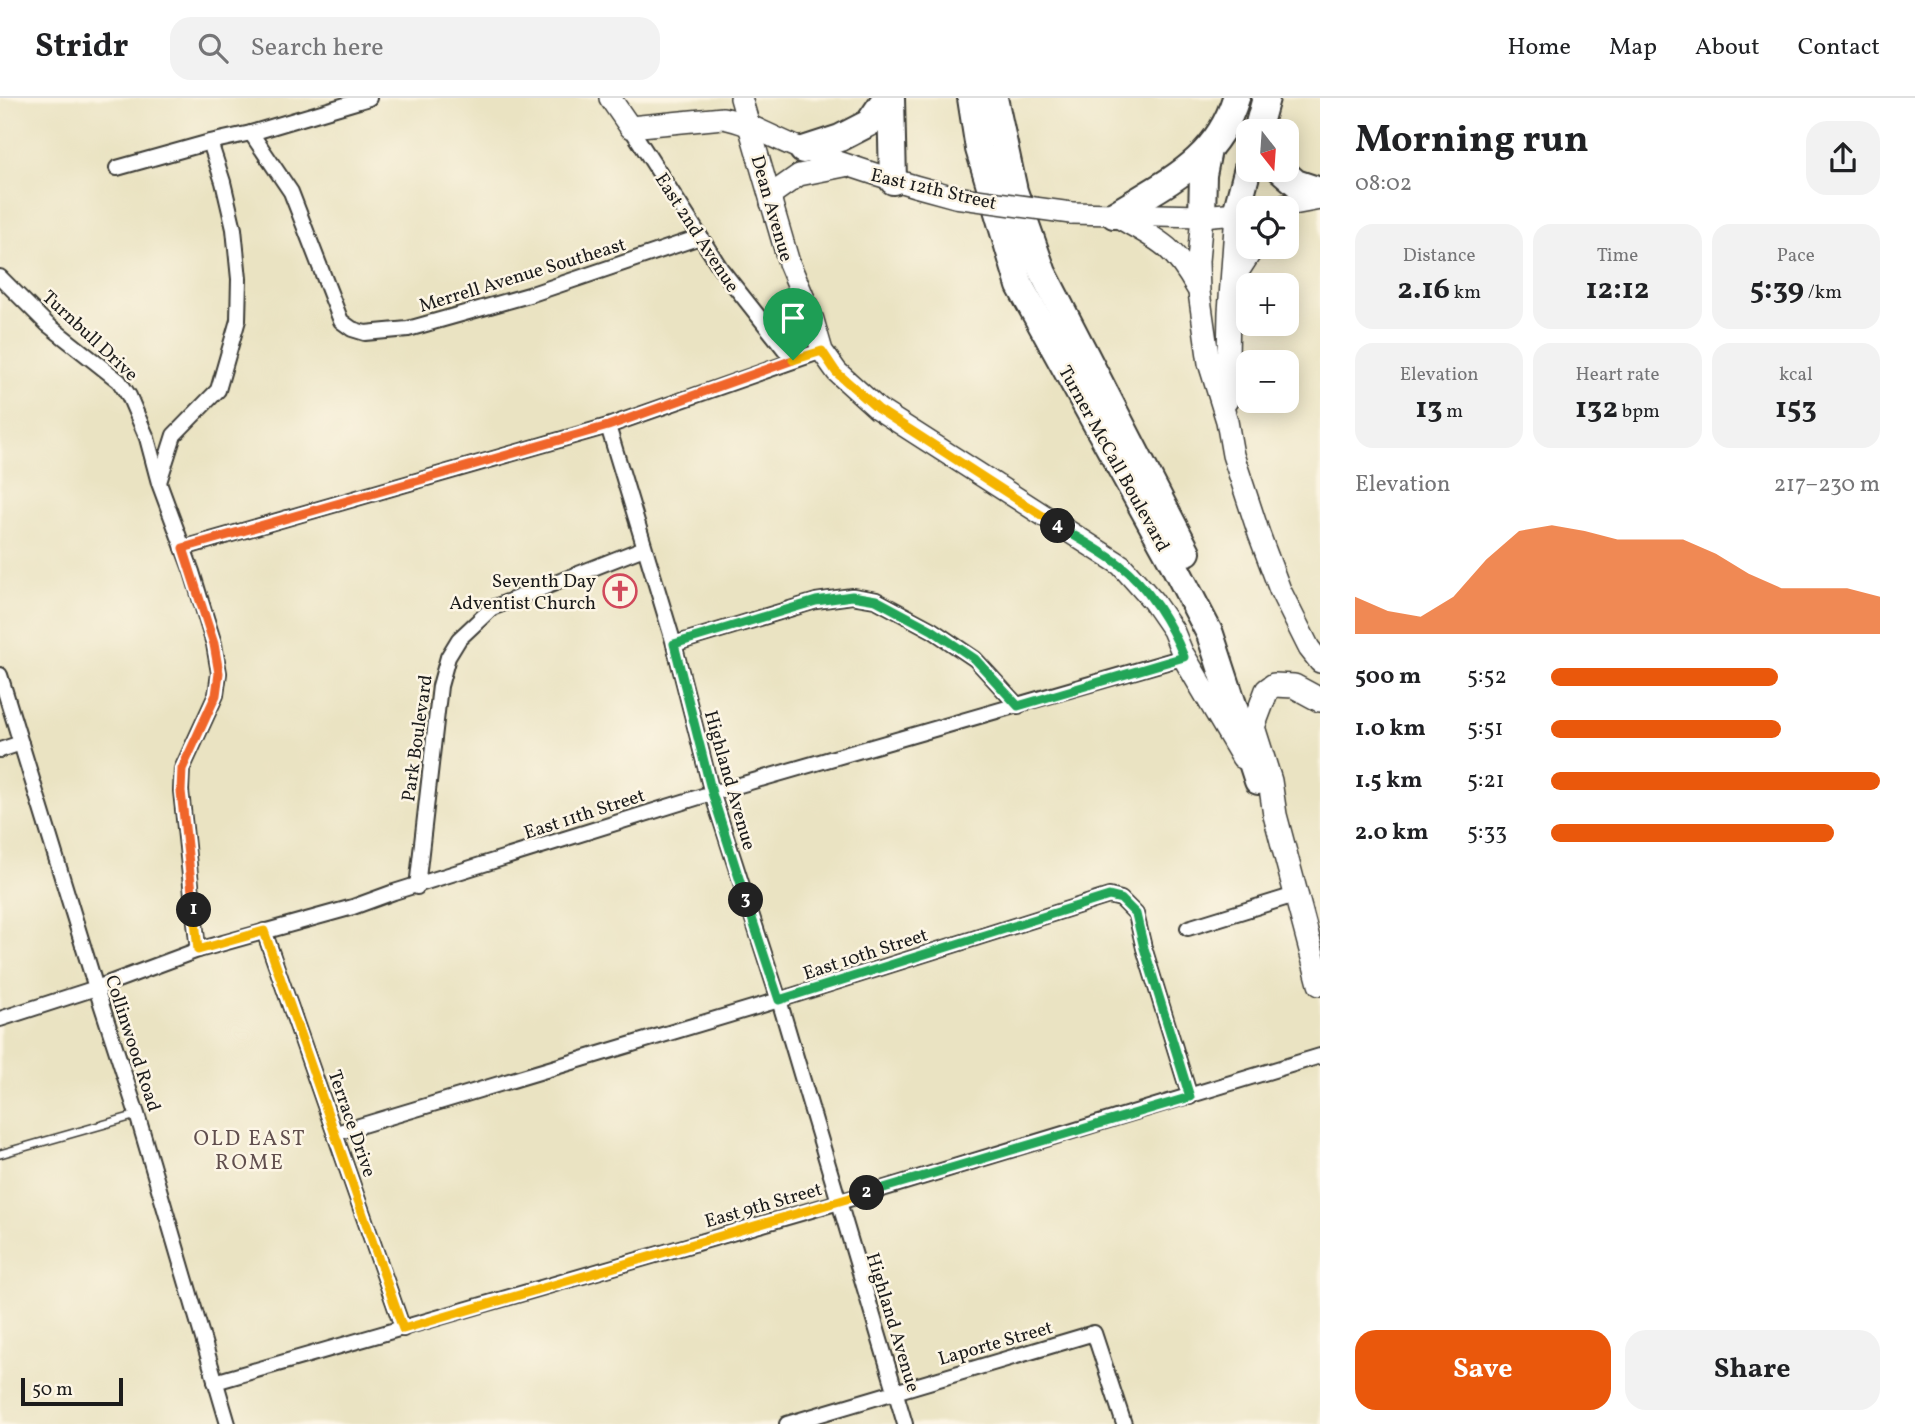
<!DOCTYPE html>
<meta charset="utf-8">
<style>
body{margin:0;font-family:Vollkorn,serif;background:#f2f2f2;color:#202124;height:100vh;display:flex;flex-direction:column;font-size:26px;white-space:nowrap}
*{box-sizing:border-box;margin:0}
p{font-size:23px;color:#757577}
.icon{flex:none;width:38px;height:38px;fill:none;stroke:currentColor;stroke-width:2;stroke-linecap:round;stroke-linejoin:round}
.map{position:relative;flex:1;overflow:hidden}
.sheet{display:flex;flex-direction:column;background:#fff;width:595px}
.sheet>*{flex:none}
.needle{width:46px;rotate:163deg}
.tools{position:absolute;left:1236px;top:21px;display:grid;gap:14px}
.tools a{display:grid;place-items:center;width:63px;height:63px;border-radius:14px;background:#fff;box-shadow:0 4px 18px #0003;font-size:35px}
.scale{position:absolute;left:21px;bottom:18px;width:102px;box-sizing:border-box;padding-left:7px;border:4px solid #1c1c1c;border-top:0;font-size:19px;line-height:24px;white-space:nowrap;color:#1c1c1c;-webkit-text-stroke:5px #fcf5e5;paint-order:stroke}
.pin{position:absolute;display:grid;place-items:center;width:60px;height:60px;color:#fff;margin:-72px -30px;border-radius:50% 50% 50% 0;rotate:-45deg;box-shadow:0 0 7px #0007}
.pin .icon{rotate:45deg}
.km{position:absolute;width:35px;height:35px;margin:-18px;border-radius:50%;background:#222;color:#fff;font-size:19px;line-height:35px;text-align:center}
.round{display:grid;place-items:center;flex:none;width:74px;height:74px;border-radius:21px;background:#f2f2f2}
.head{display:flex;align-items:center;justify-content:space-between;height:119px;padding:0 35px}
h1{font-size:38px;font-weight:700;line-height:52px}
.figures{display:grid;grid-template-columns:repeat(3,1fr);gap:10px;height:119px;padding:7px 35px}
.figures div{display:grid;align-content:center;border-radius:18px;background:#f2f2f2;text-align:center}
.figures b{font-size:30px;font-weight:700}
.figures small{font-size:19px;font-weight:400}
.figures p{font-size:19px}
.chart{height:196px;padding:14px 35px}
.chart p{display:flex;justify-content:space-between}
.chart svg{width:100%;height:126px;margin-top:7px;fill:#ea580c;opacity:.7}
.button{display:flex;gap:14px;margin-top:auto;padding:14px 35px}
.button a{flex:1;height:80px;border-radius:21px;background:#ea580c;color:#fff;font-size:28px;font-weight:700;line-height:80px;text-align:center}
.button a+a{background:#f2f2f2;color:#202124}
ul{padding:0 35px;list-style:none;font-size:23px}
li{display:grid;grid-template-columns:112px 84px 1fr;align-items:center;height:52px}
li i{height:18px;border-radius:9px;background:#ea580c}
header{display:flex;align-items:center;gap:42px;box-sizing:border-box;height:98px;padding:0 35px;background:#fff;border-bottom:2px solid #e0e0e0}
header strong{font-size:33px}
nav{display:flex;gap:38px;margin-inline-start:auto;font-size:24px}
.search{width:490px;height:63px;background:#f2f2f2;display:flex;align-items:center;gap:18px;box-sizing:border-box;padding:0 24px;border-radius:21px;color:#757577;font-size:26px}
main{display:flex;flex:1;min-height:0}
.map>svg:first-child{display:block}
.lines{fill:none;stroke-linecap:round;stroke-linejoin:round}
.lane-casing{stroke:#3b3a35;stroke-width:10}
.street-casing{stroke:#3b3a35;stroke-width:18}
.secondary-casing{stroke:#3b3a35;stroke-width:24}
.primary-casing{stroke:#3b3a35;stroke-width:26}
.highway-casing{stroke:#3b3a35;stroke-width:30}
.lane{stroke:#fff;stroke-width:7}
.street{stroke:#fff;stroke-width:14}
.secondary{stroke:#fff;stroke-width:21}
.primary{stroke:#fff;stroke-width:23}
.highway{stroke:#fff;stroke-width:26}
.secondary-bridge-casing{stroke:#3b3a35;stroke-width:24;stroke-linecap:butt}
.secondary-bridge{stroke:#fff;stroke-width:21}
.split-1-casing{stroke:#fff;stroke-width:14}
.split-2-casing{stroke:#fff;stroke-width:14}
.split-3-casing{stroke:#fff;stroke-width:14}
.split-4-casing{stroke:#fff;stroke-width:14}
.split-5-casing{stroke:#fff;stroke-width:14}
.split-1{stroke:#f0652b;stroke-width:9}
.split-2{stroke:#f5b400;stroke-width:9}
.split-3{stroke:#22a559;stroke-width:9}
.split-4{stroke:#22a559;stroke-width:9}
.split-5{stroke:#f5b400;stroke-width:9}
.labels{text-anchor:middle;stroke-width:5;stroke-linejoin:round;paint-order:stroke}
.street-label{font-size:19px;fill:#1c1c1c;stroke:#fcf5e5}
.poi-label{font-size:19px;fill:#1c1c1c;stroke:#fcf5e5;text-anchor:end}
.neighbourhood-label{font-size:21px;letter-spacing:2px;fill:#614f4e;stroke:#fcf5e5}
</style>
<header>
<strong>Stridr</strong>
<div class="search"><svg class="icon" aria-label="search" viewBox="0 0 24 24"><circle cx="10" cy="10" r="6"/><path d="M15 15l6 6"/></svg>Search here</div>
<nav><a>Home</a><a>Map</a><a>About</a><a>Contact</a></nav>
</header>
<main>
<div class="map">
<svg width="1320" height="1326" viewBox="0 0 1320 1326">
<rect width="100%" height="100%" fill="#fcf5e5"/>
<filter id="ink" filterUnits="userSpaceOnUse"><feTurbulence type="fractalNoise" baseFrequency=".0143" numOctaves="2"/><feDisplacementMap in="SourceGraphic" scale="14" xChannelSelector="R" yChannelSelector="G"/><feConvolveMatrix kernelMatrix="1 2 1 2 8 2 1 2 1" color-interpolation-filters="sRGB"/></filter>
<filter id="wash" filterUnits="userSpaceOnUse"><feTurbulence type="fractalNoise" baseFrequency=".00686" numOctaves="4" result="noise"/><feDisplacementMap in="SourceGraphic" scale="28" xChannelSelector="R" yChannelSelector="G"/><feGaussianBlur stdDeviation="1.57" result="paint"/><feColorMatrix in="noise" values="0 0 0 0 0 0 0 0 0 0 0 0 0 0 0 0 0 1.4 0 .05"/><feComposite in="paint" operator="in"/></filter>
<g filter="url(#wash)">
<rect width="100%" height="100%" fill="#eae3c2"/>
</g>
<g filter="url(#ink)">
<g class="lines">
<defs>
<polyline id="lane" points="0,1056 137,1017"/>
<g id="street">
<polyline points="630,29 721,171 793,262"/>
<polyline points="251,35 291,94 341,223 352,231 365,235 408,231 529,197 700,139"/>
<polyline points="117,70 210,44 251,35 369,0"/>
<polyline points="0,179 47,226 119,283 129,298 147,340 159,385 192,474 214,546 219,575 216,597 182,671 181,693 198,852"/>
<polyline points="608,328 674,546 712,695 779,902 905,1326"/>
<polyline points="159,384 174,337 218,292 238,222 239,181 234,131 223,84 210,44"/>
<polyline points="183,450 608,328 822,253"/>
<polyline points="674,546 816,503 852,498 876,502 932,532 975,561 1018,608"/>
<polyline points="0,577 96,890 137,1016 228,1326"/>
<polyline points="0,652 21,645"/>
<polyline points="417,789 440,588 448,559 459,541 492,510 644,450"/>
<polyline points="1188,830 1295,797"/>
<polyline points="264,833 403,1231"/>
<polyline points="0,921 96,890 198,852 353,809 394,794 712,695 1184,559"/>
<polyline points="336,1035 779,902 1109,798 1121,801 1136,816 1144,850 1190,999"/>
<polyline points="215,1284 839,1104 1320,958"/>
<polyline points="787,1326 1094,1235 1124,1326"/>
</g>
<g id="secondary">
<path d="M 610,0 L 630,29 L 723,20 C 750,25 773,40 799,50 C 850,69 901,85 955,99"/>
<polyline points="741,0 789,165 813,222 822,253 837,274 878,311 1121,467 1153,503 1173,532 1184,559"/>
<polyline points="771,105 772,96 799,77 844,68"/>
<polyline points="1272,110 1320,101"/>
<polyline points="1071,115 1202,118 1248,114"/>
<path d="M 1116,118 C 1158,142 1173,146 1197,190"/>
<polyline points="1202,118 1198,163 1199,194 1209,265 1227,323 1233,357 1259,436 1280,492 1309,550 1320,564"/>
<polyline points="1234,180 1254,149"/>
<polyline points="1227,303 1229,214 1236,115"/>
</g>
<g id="primary">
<polyline points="1184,559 1243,659"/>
<polyline points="1320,602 1294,588 1274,587 1267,592 1253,629 1270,683 1275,717 1320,886"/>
</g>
<g id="highway">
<polyline points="891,0 893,83"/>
<polyline points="971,0 979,51 1020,188 1172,463 1210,536 1258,683"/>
<polyline points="994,0 1014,93 1043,175 1187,454"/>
<polyline points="1257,33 1266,0"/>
<polyline points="803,52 840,40 869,25 886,0"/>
<polyline points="1281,72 1296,85 1320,93"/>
<polyline points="1236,115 1248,70"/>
<path d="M 1114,117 C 1166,84 1216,65 1236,0"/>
<polyline points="1202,118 1203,77 1208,52"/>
</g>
</defs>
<use href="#lane" class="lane-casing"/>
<use href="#street" class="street-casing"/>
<use href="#secondary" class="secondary-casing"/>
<use href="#primary" class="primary-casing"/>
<use href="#highway" class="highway-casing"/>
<use href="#lane" class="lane"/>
<use href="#street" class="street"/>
<use href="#secondary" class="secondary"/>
<use href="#primary" class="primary"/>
<use href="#highway" class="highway"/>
<defs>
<polyline id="secondary-bridge" points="955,99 1071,115"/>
</defs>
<use href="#secondary-bridge" class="secondary-bridge-casing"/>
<use href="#secondary-bridge" class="secondary-bridge"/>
</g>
</g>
<g class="lines" filter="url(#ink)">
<defs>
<polyline id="split-1" points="194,812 181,693 182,671 216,597 219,575 214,546 183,450 608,328 793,262"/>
<polyline id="split-2" points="194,812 198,852 264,833 403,1231 867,1095"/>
<polyline id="split-3" points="746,802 779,902 1109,798 1121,801 1136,816 1144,850 1190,999 867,1095"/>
<path id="split-4" d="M 746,802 L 712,695 L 674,546 L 816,503 L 852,498 L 876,502 L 932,532 L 975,561 L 1018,608 L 1184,559 C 1171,526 1148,488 1119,466 C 1100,452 1078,440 1058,428"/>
<polyline id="split-5" points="793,262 822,253 836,274 878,311 1058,428"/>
</defs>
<use href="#split-1" class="split-1-casing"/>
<use href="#split-2" class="split-2-casing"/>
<use href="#split-3" class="split-3-casing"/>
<use href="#split-4" class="split-4-casing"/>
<use href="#split-5" class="split-5-casing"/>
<use href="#split-1" class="split-1"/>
<use href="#split-2" class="split-2"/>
<use href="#split-3" class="split-3"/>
<use href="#split-4" class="split-4"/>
<use href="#split-5" class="split-5"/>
</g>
<defs>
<symbol id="church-ring" viewBox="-11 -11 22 22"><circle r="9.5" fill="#fcf5e5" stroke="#d1495b" stroke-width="1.5"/><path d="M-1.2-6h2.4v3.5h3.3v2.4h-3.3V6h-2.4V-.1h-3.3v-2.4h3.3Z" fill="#d1495b"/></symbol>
</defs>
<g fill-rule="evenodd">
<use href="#church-ring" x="601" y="474" width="38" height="38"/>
</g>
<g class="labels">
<g class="street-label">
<text transform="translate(934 90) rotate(13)" y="7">East 12th Street</text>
<text transform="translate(773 110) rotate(74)" y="7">Dean Avenue</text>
<text transform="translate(698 134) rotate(57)" y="7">East 2nd Avenue</text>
<text transform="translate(522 176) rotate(-17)" y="7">Merrell Avenue Southeast</text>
<text transform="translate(91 237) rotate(43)" y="7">Turnbull Drive</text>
<text transform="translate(1115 360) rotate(61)" y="7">Turner McCall Boulevard</text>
<text transform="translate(416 640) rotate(-82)" y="7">Park Boulevard</text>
<text transform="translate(731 682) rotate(74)" y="7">Highland Avenue</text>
<text transform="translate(584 715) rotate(-18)" y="7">East 11th Street</text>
<text transform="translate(865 855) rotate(-18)" y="7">East 10th Street</text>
<text transform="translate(134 945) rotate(72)" y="7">Collinwood Road</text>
<text transform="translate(353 1025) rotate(71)" y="7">Terrace Drive</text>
<text transform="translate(763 1106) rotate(-16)" y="7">East 9th Street</text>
<text transform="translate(894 1224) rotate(73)" y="7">Highland Avenue</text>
<text transform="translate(995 1244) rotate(-16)" y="7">Laporte Street</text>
</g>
<g class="poi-label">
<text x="596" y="489">Seventh Day<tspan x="596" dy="22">Adventist Church</tspan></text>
</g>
<g class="neighbourhood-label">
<text x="250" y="1047">OLD EAST<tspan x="250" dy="24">ROME</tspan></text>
</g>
</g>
</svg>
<div class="tools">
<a><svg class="needle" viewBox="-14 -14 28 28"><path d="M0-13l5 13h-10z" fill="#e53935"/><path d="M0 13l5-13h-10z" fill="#757577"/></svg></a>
<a><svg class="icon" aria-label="locate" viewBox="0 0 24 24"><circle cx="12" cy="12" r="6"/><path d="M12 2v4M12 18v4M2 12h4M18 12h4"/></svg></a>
<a>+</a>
<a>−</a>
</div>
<div class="scale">50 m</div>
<div class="pin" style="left:793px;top:262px;background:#1e9e55"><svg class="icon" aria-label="arrive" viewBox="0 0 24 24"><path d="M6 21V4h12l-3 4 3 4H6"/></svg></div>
<b class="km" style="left:194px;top:812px">1</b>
<b class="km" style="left:867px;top:1095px">2</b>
<b class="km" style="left:746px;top:802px">3</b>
<b class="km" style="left:1058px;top:428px">4</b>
</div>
<section class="sheet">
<div class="head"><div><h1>Morning run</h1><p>08:02</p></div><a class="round"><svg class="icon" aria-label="share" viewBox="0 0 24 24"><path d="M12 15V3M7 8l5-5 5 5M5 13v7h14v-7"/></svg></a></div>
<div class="figures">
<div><p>Distance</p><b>2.16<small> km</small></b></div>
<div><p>Time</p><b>12:12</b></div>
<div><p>Pace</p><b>5:39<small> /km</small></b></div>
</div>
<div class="figures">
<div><p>Elevation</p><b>13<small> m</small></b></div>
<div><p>Heart rate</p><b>132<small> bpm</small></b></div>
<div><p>kcal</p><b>153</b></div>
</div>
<div class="chart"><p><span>Elevation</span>217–230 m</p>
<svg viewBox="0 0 160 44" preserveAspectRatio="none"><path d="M0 44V31L10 36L20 38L30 31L40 18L50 8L60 6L70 8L80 11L90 11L100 11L110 16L120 23L130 28L140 28L150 28L160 31V44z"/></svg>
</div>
<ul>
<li><b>500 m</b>5:52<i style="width:69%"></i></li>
<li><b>1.0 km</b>5:51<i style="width:70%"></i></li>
<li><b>1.5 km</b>5:21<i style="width:100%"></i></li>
<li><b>2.0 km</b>5:33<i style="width:86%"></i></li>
</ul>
<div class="button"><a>Save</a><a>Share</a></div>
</section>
</main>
